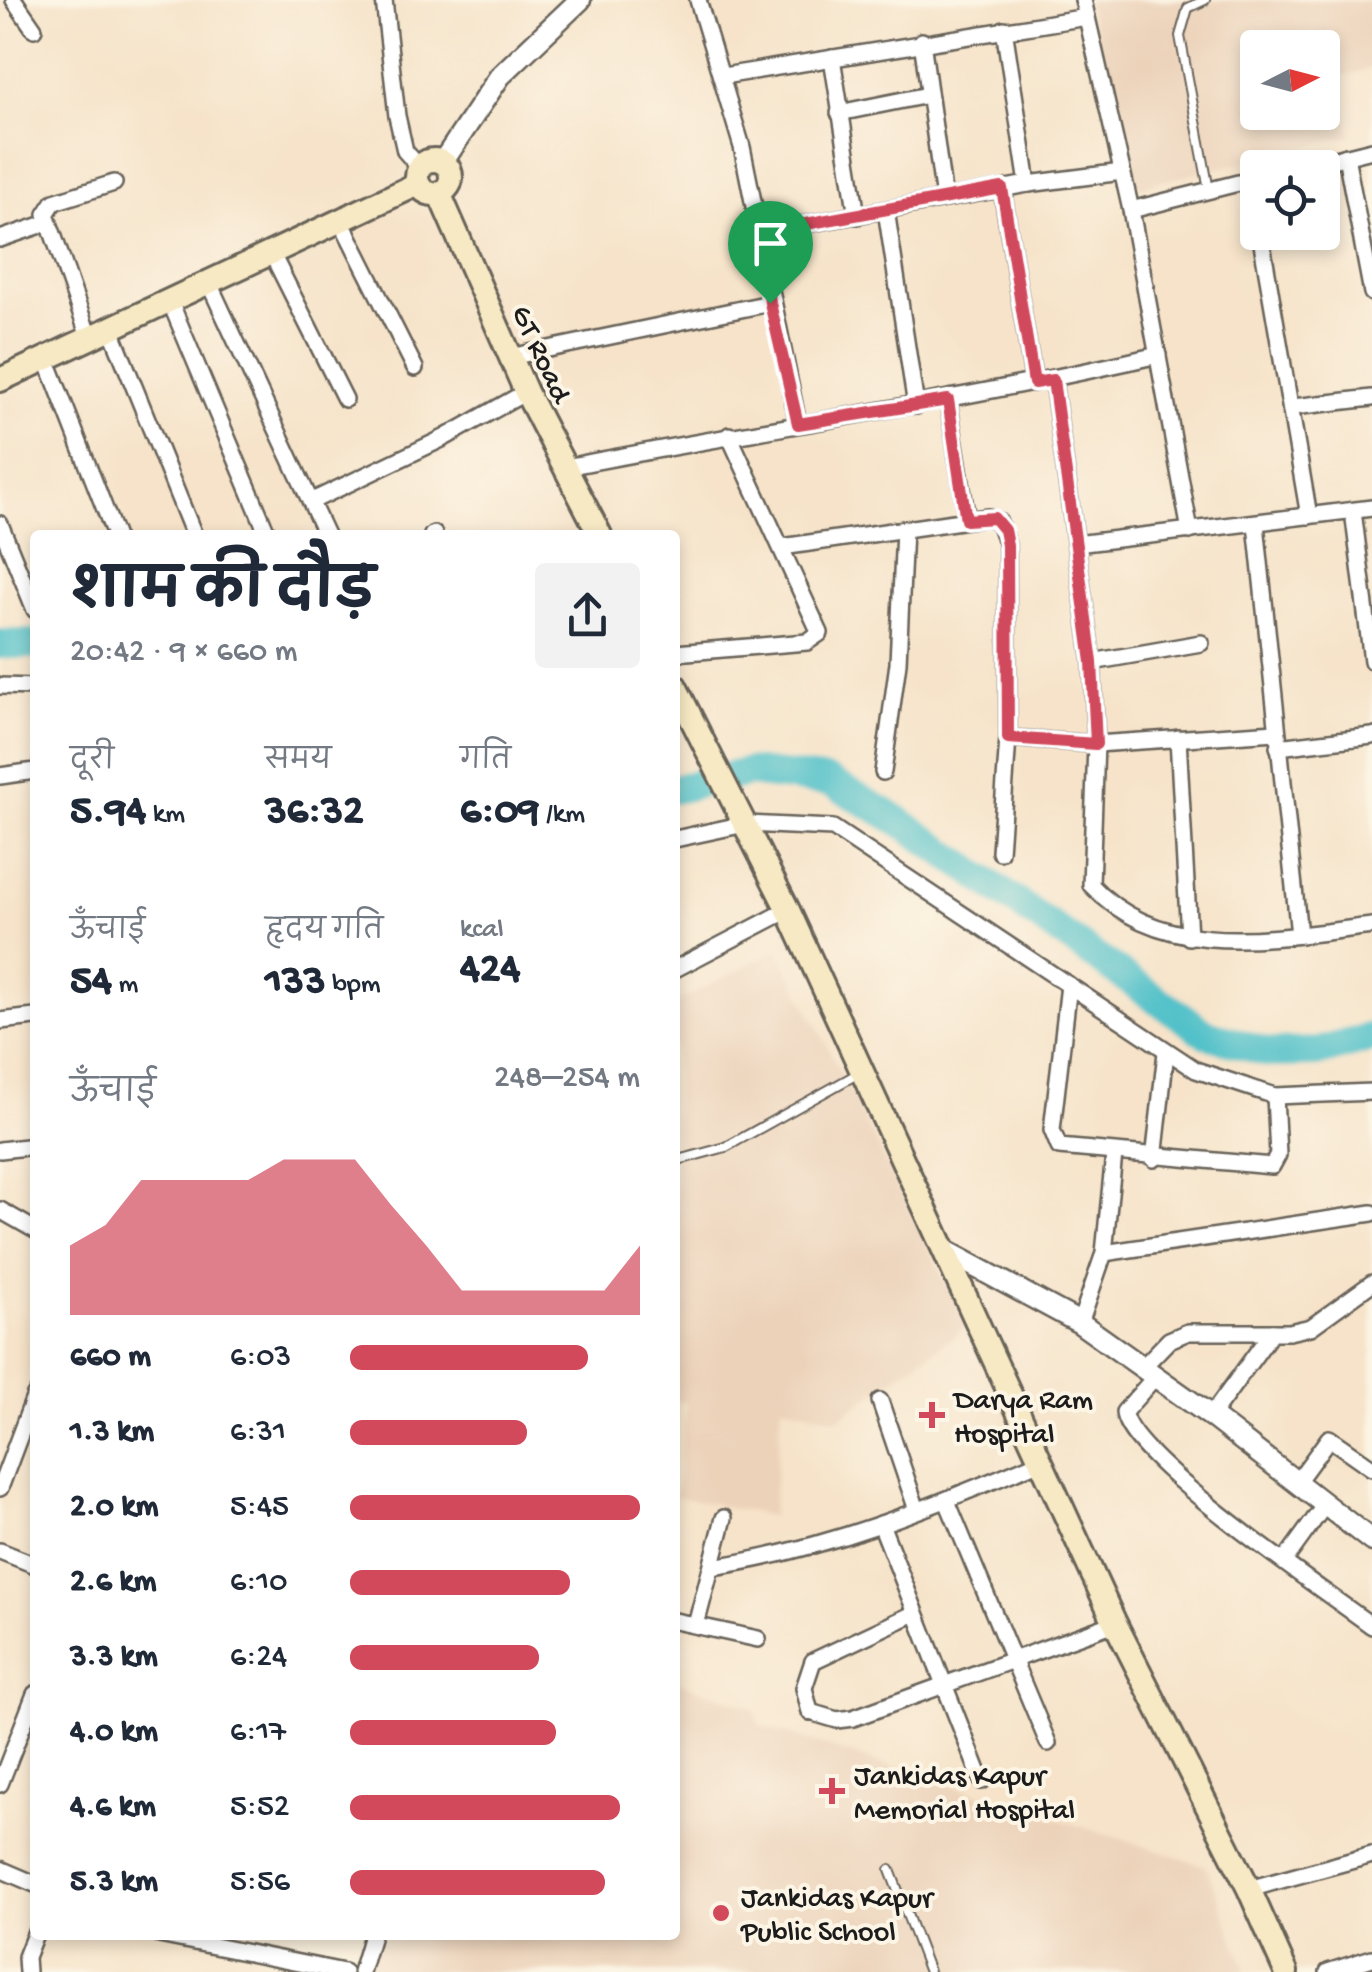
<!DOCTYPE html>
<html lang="hi">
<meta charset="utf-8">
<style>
body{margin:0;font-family:"Gochi Hand","Playpen Sans Deva",sans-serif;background:#f2f2f3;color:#1f2937;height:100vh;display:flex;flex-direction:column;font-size:38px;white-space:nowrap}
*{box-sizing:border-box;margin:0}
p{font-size:32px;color:#747a83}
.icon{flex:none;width:55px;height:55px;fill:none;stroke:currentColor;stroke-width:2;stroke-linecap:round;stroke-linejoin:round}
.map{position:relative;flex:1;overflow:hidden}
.drawer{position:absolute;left:30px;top:530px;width:650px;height:1410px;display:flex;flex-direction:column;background:#fff;border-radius:10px;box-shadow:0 5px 15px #0003}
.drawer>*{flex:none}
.needle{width:65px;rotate:84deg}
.tools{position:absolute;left:1240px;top:30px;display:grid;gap:20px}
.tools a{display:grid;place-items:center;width:100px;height:100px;border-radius:10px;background:#fff;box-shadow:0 5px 15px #0003;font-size:50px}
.pin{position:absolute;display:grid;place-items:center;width:85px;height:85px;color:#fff;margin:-102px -42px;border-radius:50% 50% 50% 0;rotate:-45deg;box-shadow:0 0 10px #0007}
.pin .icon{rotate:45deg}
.round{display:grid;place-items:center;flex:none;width:105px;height:105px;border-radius:10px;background:#f2f2f3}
.head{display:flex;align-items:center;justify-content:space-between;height:170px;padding:0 40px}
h1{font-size:55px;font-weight:700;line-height:75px}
.stats{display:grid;grid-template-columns:repeat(3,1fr);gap:15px;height:170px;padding:10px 40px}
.stats div{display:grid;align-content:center}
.stats b{font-size:42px;font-weight:700}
.stats small{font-size:28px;font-weight:400}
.stats p{font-size:28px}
.chart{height:280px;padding:20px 40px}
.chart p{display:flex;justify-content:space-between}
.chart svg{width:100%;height:180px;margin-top:10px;fill:#d1495b;opacity:.7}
ul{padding:0 40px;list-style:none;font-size:32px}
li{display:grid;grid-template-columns:160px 120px 1fr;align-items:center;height:75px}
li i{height:25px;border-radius:12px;background:#d1495b}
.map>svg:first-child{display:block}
.built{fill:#ecd2b9;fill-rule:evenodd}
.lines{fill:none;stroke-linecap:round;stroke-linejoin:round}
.river{stroke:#53c1c9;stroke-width:30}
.service-casing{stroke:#686259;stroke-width:12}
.minor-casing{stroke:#686259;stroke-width:20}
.tertiary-casing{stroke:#686259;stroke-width:25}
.secondary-casing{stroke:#686259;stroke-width:28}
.service{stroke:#fff;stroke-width:8}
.minor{stroke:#fff;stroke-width:15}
.tertiary{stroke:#fff;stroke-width:20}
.secondary{stroke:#f7e9c3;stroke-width:22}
.route-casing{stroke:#fff;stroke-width:20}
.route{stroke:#d1495b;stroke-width:12}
.poi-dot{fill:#d1495b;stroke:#fcf5e5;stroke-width:4}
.labels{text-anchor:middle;stroke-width:8;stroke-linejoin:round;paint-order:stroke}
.street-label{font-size:30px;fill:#1c1c1c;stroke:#fcf5e5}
.poi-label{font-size:30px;fill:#1c1c1c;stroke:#fcf5e5;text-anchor:start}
</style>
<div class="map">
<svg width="1372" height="1972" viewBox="0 0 1372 1972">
<rect width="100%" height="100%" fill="#fcf5e5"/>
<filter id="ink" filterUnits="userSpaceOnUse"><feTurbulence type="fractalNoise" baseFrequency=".01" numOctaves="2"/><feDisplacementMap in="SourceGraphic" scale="20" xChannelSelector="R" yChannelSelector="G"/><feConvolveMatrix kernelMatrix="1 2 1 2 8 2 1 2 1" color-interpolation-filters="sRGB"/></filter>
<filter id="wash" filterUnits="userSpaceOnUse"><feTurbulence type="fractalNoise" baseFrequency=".0048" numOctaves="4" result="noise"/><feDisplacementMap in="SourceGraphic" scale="40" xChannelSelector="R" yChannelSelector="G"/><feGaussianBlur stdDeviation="2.25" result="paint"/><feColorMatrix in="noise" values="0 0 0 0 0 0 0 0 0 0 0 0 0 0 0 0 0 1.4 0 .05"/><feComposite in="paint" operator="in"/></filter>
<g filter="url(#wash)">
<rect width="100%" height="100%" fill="#f6e3c9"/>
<g class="built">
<path d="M 1087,0 L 1372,0 L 1372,68 L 1337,78 L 1351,136 L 1130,189 ZM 1258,48 L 1322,48 L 1322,112 L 1258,112 Z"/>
<polygon points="778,949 968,1326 838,1419 782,1405 772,1516 675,1496 687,1403 675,1400 675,1003"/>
<polygon points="675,1681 754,1708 759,1725 1206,1866 1247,1972 367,1972 377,1935 675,1935"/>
</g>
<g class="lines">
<g class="river">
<polyline points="0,644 35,644"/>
<polyline points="675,789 749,772 830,782 896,819 1207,1034 1269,1053 1319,1052 1372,1037"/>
</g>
</g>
</g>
<g filter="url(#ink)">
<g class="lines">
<defs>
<g id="service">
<polyline points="1205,0 1188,8 1180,36 1209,190"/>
<polyline points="675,1161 726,1147 859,1073"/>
<polyline points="890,1870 929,1972"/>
</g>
<g id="minor">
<polyline points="14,0 34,29"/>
<polyline points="384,0 397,116 405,151 420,168"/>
<polyline points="698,0 742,147 798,424"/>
<polyline points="1083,0 1131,210 1190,531"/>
<polyline points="1004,29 1028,184"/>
<polyline points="922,41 944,199"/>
<polyline points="832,58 857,216"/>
<polyline points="723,76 1087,17"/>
<polyline points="839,113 928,95"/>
<polyline points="1346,156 1372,293"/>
<polyline points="1300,168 1372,150"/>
<polyline points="1249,180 1258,222"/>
<polyline points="1002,189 1034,383"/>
<polyline points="886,210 916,406"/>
<polyline points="1131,210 1258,178"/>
<polyline points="340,219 415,368"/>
<polyline points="762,232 1028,184 1122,172"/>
<polyline points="1260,232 1309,516"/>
<polyline points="0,239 47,223"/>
<polyline points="271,252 345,399"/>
<polyline points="208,281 326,535"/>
<polyline points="169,299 268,535"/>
<polyline points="110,327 194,535"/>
<polyline points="89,337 46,214 54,202 114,183"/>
<polyline points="510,357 770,303"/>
<polyline points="46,358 115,535"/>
<path d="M 1053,380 L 1092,662 L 1096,744 L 1091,885 C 1164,963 1279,937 1372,926"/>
<polyline points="948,400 967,520"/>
<polyline points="1293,407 1372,398"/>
<path d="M 566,467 C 763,428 962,401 1158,355"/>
<polyline points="312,501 444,438 526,392"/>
<polyline points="1353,511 1372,661"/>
<polyline points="0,524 35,610"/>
<polyline points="1256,524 1299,935"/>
<polyline points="432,535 434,534"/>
<polyline points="1076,544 1372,508"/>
<polyline points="782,547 988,517 999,522 1007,545 1008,738 1000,852"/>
<polyline points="675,653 807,642 820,633 729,435"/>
<polyline points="1092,662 1201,643"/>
<polyline points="0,686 35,687"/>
<polyline points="1008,738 1096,744 1276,732"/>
<polyline points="1178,738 1189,937"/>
<polyline points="1278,747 1372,736"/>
<polyline points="883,772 898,663 904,529"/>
<polyline points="0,776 35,771"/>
<polyline points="675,839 745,824 833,828 1196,1070 1275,1096 1372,1092"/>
<polyline points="675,969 788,910"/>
<polyline points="1069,985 1052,1130 1059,1147 1272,1166 1278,1155 1275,1096"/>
<polyline points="0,1021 35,1017"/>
<polyline points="0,1150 35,1146"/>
<polyline points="1154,1159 1166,1052"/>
<polyline points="0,1210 35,1230"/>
<polyline points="1104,1253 1372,1213"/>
<polyline points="1080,1323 1104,1253 1114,1154"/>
<polyline points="1142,1368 1169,1340 1188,1332 1289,1332 1311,1327 1372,1283"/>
<path d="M 1154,1378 L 1124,1412 C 1125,1456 1329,1594 1372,1626"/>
<polyline points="880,1401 917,1510"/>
<polyline points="1211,1416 1272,1332"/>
<polyline points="1296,1483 1329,1438 1372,1468"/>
<polyline points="0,1488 35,1395"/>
<polyline points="947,1501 1048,1743"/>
<polyline points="881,1524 982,1781"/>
<polyline points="0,1551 35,1565"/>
<polyline points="1285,1560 1324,1506"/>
<path d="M 712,1567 C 827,1550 934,1506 1040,1461"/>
<polyline points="913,1614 813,1661 804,1688 810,1712 837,1720 853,1718 1115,1623"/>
<polyline points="675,1621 758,1639"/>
<polyline points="696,1625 724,1518"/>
<polyline points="0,1784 35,1694"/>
<polyline points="0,1869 35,1884"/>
<polyline points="1249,1889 1372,1855"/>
<polyline points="159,1935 344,1972"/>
<polyline points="27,1972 26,1957 35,1934"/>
<polyline points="361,1972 372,1935"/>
<polyline points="1328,1972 1372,1958"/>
</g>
<g id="tertiary">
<polyline points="442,163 500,76 580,0"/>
<polyline points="948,1252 1080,1323 1211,1416 1372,1541"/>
</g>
<g id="secondary">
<circle cx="434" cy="177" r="17"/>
<polyline points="439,193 526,392 600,535"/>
<polyline points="0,380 418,184"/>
<polyline points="675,686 788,910 1115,1623 1249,1889 1286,1972"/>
</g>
</defs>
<use href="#service" class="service-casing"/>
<use href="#minor" class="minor-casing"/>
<use href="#tertiary" class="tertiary-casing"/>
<use href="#secondary" class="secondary-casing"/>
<use href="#service" class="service"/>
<use href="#minor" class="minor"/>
<use href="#tertiary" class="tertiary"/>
<use href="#secondary" class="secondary"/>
</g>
</g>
<g class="lines" filter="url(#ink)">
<defs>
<polygon id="route" points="1002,188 1034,383 1053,380 1092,662 1096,744 1008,738 1007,545 1004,530 994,518 966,520 948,400 798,424 770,303 762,232"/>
</defs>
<use href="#route" class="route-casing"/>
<use href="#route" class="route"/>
</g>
<g class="poi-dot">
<path d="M927 1400h10v10h10v10h-10v10h-10v-10h-10v-10h10z"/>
<path d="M827 1776h10v10h10v10h-10v10h-10v-10h-10v-10h10z"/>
<circle cx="721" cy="1913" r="10"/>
</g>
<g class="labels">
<g class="street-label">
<text transform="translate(543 353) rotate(65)" y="10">GT Road</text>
</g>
<g class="poi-label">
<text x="954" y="1408">Darya Ram<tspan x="954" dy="34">Hospital</tspan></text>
<text x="854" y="1784">Jankidas Kapur<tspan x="854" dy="34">Memorial Hospital</tspan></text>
<text x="741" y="1906">Jankidas Kapur<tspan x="741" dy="34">Public School</tspan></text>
</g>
</g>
</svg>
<div class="tools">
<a><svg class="needle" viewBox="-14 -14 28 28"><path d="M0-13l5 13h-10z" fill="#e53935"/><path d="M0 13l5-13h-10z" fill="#747a83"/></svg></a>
<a><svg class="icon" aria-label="locate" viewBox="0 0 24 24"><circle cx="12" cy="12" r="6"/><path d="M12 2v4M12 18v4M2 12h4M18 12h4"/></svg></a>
</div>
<div class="pin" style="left:770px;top:303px;background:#1e9e55"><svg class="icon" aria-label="arrive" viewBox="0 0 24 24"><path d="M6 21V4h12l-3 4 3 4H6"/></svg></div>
<section class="drawer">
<div class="head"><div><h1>शाम की दौड़</h1><p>20:42 · 9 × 660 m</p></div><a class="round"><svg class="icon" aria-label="share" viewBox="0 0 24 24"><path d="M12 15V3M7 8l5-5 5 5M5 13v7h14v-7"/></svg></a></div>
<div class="stats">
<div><p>दूरी</p><b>5.94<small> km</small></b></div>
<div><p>समय</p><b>36:32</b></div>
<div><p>गति</p><b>6:09<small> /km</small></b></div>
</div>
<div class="stats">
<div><p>ऊँचाई</p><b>54<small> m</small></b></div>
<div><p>हृदय गति</p><b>133<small> bpm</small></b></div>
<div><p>kcal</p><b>424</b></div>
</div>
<div class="chart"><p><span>ऊँचाई</span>248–254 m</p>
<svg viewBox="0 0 160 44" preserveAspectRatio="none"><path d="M0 44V27L10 22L20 11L30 11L40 11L50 11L60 6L70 6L80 6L90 17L100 27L110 38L120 38L130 38L140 38L150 38L160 27V44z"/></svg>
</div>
<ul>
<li><b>660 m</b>6:03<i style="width:82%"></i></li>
<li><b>1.3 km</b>6:31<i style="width:61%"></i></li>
<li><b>2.0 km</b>5:45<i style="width:100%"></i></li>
<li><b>2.6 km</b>6:10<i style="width:76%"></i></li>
<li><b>3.3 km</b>6:24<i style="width:65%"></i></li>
<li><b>4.0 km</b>6:17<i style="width:71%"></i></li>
<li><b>4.6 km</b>5:52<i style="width:93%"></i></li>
<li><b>5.3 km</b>5:56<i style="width:88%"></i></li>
</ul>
</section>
</div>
